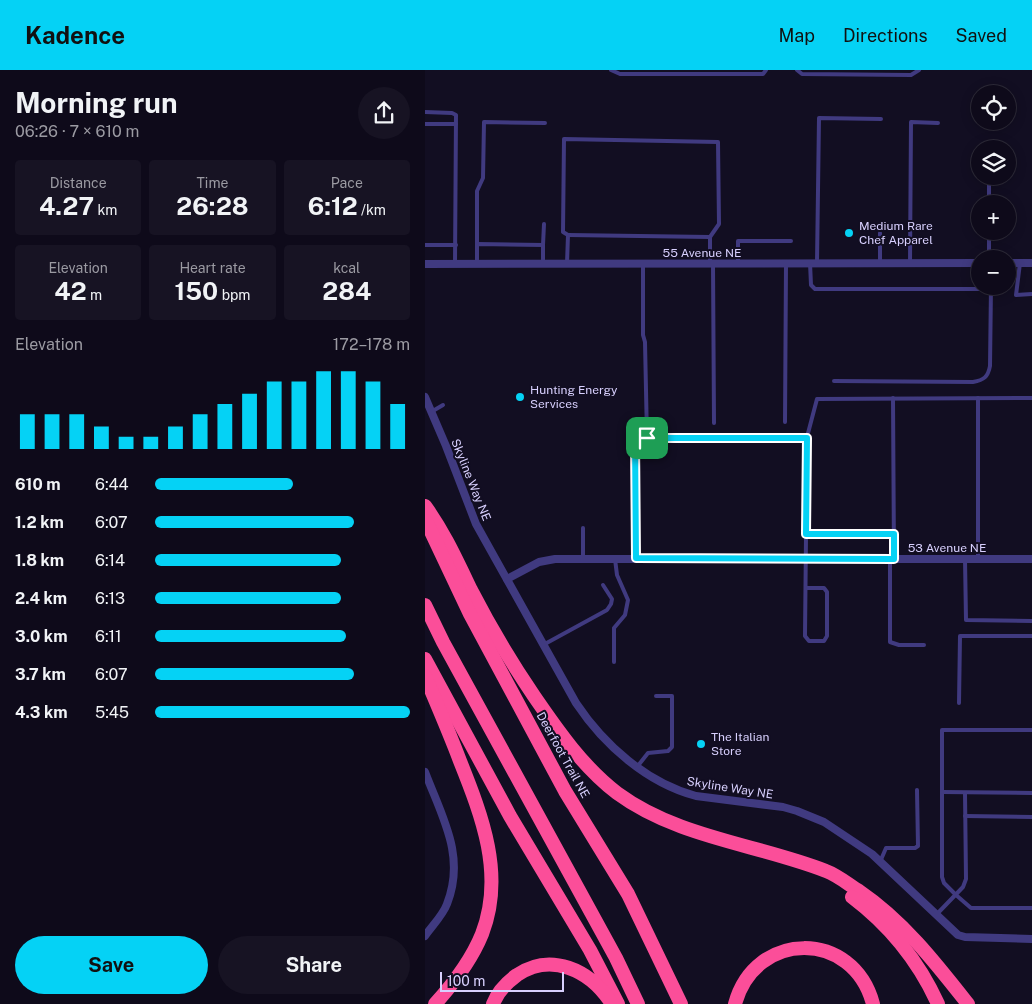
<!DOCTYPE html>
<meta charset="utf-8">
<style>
body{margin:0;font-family:"Public Sans",sans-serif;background:#171323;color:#f1f3f6;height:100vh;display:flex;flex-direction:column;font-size:19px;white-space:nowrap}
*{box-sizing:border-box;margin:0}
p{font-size:16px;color:#9b9aa2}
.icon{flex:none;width:28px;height:28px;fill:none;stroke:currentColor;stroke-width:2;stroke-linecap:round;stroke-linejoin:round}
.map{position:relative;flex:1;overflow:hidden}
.drawer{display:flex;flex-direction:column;background:#0e0a1a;width:425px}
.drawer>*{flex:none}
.fabs{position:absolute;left:546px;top:15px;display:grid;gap:10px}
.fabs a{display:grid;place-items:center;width:45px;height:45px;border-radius:50%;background:#0e0a1a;box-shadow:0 2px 12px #0003,0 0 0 1px #2e2b39;font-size:25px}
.scale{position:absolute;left:15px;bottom:12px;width:124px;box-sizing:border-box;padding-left:5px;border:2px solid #d8d0fe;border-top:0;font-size:14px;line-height:18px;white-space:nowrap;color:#d8d0fe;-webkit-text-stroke:4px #120e22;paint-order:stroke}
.pin{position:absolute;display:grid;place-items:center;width:42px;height:42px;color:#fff;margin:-21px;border-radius:10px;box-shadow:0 2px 8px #0006}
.round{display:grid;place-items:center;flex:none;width:52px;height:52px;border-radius:26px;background:#171323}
.headline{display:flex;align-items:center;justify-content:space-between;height:85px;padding:0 15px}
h1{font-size:28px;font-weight:700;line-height:38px}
.figures{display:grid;grid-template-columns:repeat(3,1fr);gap:8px;height:85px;padding:5px 15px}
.figures div{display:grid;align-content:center;border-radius:5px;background:#171323;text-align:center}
.figures b{font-size:25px;font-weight:700}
.figures small{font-size:14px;font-weight:400}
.figures p{font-size:14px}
.chart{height:140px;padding:10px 15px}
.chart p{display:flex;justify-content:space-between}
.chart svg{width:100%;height:90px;margin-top:5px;stroke:#05d2f5;stroke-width:6}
.action{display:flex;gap:10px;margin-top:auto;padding:10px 15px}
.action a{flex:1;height:58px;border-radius:30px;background:#05d2f5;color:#111;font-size:20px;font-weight:700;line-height:58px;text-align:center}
.action a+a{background:#171323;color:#f1f3f6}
ul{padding:0 15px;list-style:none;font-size:16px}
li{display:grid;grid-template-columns:80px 60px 1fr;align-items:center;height:38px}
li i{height:12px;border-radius:6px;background:#05d2f5}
header{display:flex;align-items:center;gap:30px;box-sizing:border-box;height:70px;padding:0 25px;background:#05d2f5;color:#111}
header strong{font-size:24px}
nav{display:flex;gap:28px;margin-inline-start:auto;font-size:18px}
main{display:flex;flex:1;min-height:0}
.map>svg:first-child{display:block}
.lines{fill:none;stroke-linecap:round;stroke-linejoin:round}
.service{stroke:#403a80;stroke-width:4}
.minor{stroke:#403a80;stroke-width:8}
.motorway{stroke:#fb4e99;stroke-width:14}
.route-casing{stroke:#fff;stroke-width:10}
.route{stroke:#05d2f5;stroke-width:6}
.poi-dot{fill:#05d2f5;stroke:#120e22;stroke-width:2}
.labels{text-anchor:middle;stroke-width:4;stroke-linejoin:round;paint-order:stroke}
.poi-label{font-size:12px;fill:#d8d0fe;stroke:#120e22;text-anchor:start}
.street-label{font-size:12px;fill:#d8d0fe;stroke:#120e22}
</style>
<header>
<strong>Kadence</strong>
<nav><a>Map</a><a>Directions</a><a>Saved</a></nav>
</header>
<main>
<section class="drawer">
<div class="headline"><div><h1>Morning run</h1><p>06:26 · 7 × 610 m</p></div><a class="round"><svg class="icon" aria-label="share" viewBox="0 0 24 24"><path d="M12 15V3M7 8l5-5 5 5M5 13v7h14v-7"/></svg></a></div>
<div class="figures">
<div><p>Distance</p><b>4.27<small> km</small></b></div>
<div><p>Time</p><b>26:28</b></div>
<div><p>Pace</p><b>6:12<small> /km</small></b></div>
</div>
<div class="figures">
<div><p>Elevation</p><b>42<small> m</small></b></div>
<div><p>Heart rate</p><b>150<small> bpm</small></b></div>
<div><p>kcal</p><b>284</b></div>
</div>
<div class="chart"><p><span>Elevation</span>172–178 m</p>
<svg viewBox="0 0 160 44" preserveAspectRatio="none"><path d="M5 44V27M15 44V27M25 44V27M35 44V33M45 44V38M55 44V38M65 44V33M75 44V27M85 44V22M95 44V17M105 44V11M115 44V11M125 44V6M135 44V6M145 44V11M155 44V22"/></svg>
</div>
<ul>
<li><b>610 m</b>6:44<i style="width:54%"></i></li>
<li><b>1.2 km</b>6:07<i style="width:78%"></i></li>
<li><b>1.8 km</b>6:14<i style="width:73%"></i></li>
<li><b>2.4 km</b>6:13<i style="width:73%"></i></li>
<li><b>3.0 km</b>6:11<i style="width:75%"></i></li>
<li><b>3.7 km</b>6:07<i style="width:78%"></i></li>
<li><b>4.3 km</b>5:45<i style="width:100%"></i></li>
</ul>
<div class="action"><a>Save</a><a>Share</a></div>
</section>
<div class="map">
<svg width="607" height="934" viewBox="0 0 607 934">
<rect width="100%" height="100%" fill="#120e22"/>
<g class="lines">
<g class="service">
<polyline points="186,0 195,4 338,4 341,0"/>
<polyline points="372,0 377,4 486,5 494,0"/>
<polyline points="0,42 27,43 31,45 30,194"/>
<polyline points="0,54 31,54"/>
<polyline points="564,134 564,106"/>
<polyline points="143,165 285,167"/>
<polyline points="52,174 52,121 58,108 59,52 120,53"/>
<polyline points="0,175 31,175"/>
<polyline points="118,175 119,154"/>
<polyline points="564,189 564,161"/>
<polyline points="385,193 386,215 390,219 566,219"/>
<polyline points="392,193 394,48 456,49"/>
<polyline points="455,193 455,163"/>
<polyline points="485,193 486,52 513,53"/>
<polyline points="595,193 591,225 607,224"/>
<polyline points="52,194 52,174 118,175 118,194"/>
<polyline points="142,194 143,165 138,162 139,69 293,72 294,154 285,167 285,194"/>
<polyline points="218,194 218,265 220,272 222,368"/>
<polyline points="288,194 289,353"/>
<polyline points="313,194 313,171 366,171"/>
<path d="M 409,311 L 548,312 C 559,310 563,307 565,296 L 566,216"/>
<polyline points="468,328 469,489"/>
<polyline points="6,342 18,335"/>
<polyline points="360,352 361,194"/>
<polyline points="158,458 158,489"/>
<polyline points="381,464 469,465"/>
<polyline points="211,488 210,368 382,367"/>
<polyline points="465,489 465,572 474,575 499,575"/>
<polyline points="540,489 541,550 607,551"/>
<polyline points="553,489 553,328"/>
<polyline points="381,518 399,518 402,522 402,566 399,571 384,571 380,566 382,367 392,329 607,328"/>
<polyline points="118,575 182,540 186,534 187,529 178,515"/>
<polyline points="189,592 189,558 200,545 203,530 192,505 190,489"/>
<polyline points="534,633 535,566 607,566"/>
<polyline points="607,660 517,660 517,807 519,813 531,825 546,838 607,838"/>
<polyline points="212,697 223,683 243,681 247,677 247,626 231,626"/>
<polyline points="517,722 607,723"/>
<polyline points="540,746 607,747"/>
<polyline points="455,792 461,778 490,778 493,776 492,720"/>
<polyline points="511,845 538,817 541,809 540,723"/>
</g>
<g class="minor">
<polyline points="582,193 607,193"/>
<polyline points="0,194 555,193"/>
<path d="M 0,327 L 21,376 L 51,454 L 151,633 C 179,675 222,713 271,726 L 358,737 L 372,741 L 399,752 L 447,784 L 533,865 L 540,867 L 607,869"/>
<polyline points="82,509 114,492 130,489 607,489"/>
<path d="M 0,702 C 17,747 41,786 22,834 C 18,845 7,856 0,866"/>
</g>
<g class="motorway">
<path d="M 0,436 C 19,462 32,491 46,520 C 65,557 86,592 109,626 C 133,661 158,697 192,723 C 253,768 332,774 401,801 C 412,805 423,814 434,821 C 478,851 510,892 543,934"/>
<polyline points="1,451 45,544 140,721 203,824 256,934"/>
<polyline points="0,535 18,572 191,888 213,934"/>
<polyline points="0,589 85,746 165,880 193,934"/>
<path d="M 0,606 C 12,634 24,662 35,691 C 57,746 80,805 57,864 C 46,891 29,913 10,934"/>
<path d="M 427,827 C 464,855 494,892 513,934"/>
<path d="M 68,934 C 73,921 81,913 92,905 C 126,882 164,900 185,931"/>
<path d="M 310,934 C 330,860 428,859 448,934"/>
</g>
</g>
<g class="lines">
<defs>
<polygon id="route" points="210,368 382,368 381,464 469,464 469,489 211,488"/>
</defs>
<use href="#route" class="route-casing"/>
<use href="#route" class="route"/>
</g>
<g class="poi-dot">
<circle cx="424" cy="163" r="5"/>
<circle cx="95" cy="327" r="5"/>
<circle cx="276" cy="674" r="5"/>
</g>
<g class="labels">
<g class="poi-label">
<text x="434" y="160">Medium Rare<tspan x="434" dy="14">Chef Apparel</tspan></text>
<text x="105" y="324">Hunting Energy<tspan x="105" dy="14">Services</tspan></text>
<text x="286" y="671">The Italian<tspan x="286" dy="14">Store</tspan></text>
</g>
<g class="street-label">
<text x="277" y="187">55 Avenue NE</text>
<text transform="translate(46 410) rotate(68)" y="4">Skyline Way NE</text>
<text x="522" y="482">53 Avenue NE</text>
<text transform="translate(138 685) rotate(61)" y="4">Deerfoot Trail NE</text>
<text transform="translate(305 718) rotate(9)" y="4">Skyline Way NE</text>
</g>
</g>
</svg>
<div class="fabs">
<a><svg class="icon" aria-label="locate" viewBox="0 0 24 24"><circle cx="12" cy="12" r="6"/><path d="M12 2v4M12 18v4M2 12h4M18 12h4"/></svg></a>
<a><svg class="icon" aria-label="layers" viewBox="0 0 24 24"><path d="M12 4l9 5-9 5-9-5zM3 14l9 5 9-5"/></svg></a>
<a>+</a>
<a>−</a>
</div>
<div class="scale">100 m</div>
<div class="pin" style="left:222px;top:368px;background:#1e9e55"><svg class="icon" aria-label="arrive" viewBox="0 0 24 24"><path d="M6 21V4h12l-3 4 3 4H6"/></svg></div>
</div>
</main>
